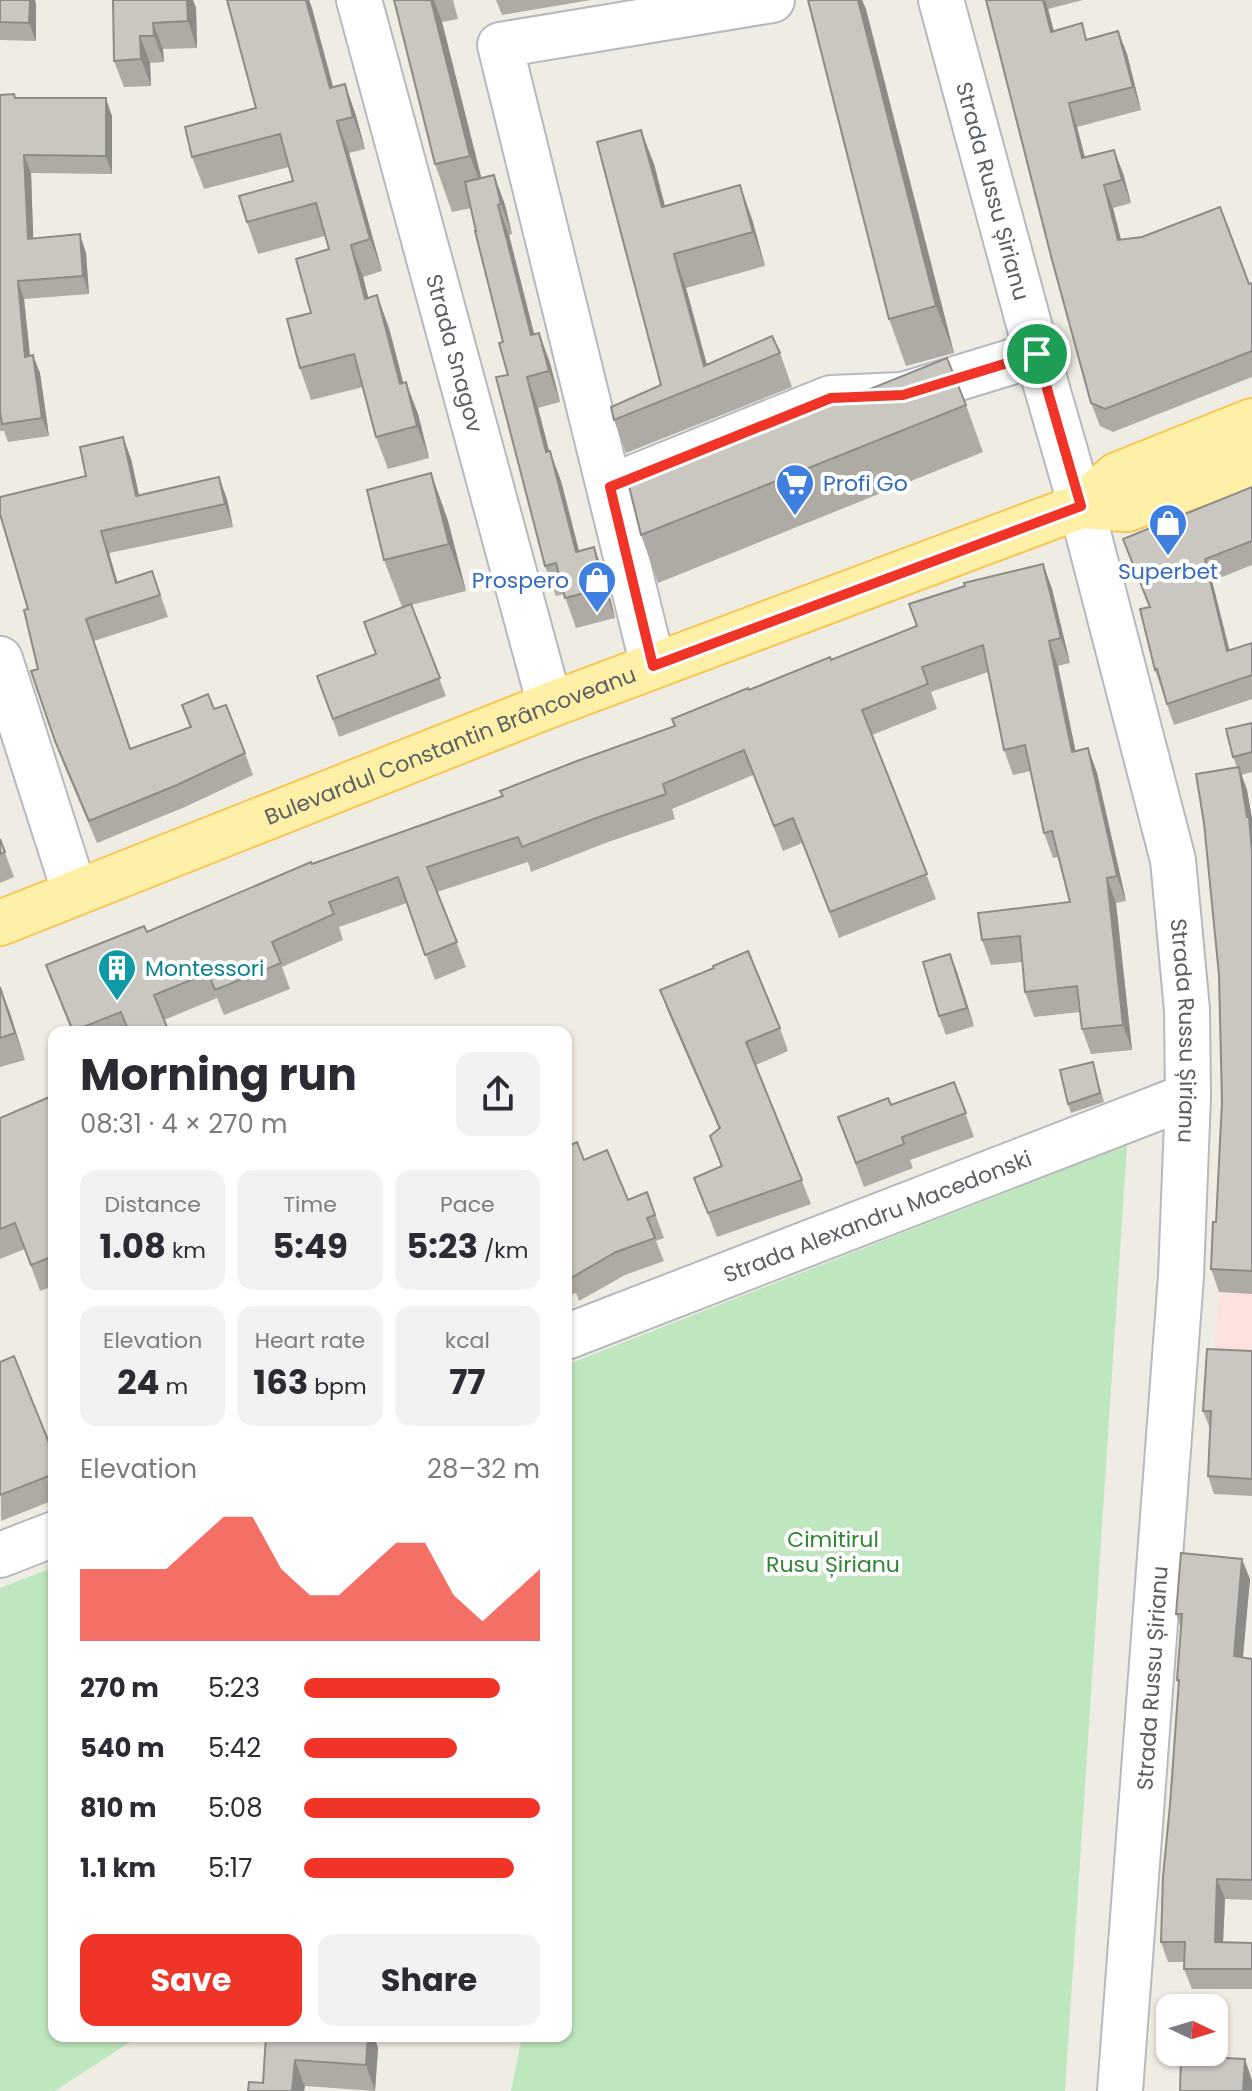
<!DOCTYPE html>
<meta charset="utf-8">
<style>
body{margin:0;font-family:Poppins,sans-serif;background:#f2f2f3;color:#2b2b33;height:100vh;display:flex;flex-direction:column;font-size:30px;white-space:nowrap}
*{box-sizing:border-box;margin:0}
p{font-size:26px;color:#7c7c81}
.icon{flex:none;width:44px;height:44px;fill:none;stroke:currentColor;stroke-width:2;stroke-linecap:round;stroke-linejoin:round}
.map{position:relative;flex:1;overflow:hidden}
.details{position:absolute;left:48px;top:1026px;width:524px;height:1016px;display:flex;flex-direction:column;background:#fff;border-radius:16px;box-shadow:0 2px 6px #0004}
.details>*{flex:none}
.needle{width:52px;rotate:94deg}
.tools{position:absolute;left:1156px;top:1994px;display:grid;gap:16px}
.tools a{display:grid;place-items:center;width:72px;height:72px;border-radius:16px;background:#fff;box-shadow:0 2px 6px #0004;font-size:40px}
.pin{position:absolute;display:grid;place-items:center;width:68px;height:68px;color:#fff;margin:-34px;border:4px solid #fff;border-radius:50%;box-shadow:0 2px 8px #0007}
.round{display:grid;place-items:center;flex:none;width:84px;height:84px;border-radius:16px;background:#f2f2f3}
.headline{display:flex;align-items:center;justify-content:space-between;height:136px;padding:0 32px}
h1{font-size:44px;font-weight:700;line-height:60px}
.stats{display:grid;grid-template-columns:repeat(3,1fr);gap:12px;height:136px;padding:8px 32px}
.stats div{display:grid;align-content:center;border-radius:16px;background:#f2f2f3;text-align:center}
.stats b{font-size:34px;font-weight:700}
.stats small{font-size:22px;font-weight:400}
.stats p{font-size:22px}
.chart{height:224px;padding:16px 32px}
.chart p{display:flex;justify-content:space-between}
.chart svg{width:100%;height:144px;margin-top:8px;fill:#f03528;opacity:.7}
.action{display:flex;gap:16px;margin-top:auto;padding:16px 32px}
.action a{flex:1;height:92px;border-radius:16px;background:#f03528;color:#fff;font-size:32px;font-weight:700;line-height:92px;text-align:center}
.action a+a{background:#f2f2f3;color:#2b2b33}
ul{padding:0 32px;list-style:none;font-size:26px}
li{display:grid;grid-template-columns:128px 96px 1fr;align-items:center;height:60px}
li i{height:20px;border-radius:10px;background:#f03528}
.map>svg:first-child{display:block}
.medical{fill:#fce1df}
.green{fill:#bfe7bf}
.lines{fill:none;stroke-linecap:round;stroke-linejoin:round}
.minor-casing{stroke:#b6b9be;stroke-width:48}
.major-casing{stroke:#f7c754;stroke-width:48}
.minor{stroke:#fff;stroke-width:44}
.major{stroke:#fff0a8;stroke-width:44}
.wall{fill:#aeaba5}
.shaded-wall{fill:#8d8b86}
.building{fill:#cac7c0;stroke:#8d8b86;stroke-width:2}
.route-casing{stroke:#fff;stroke-width:16}
.route{stroke:#f03528;stroke-width:10}
.labels{text-anchor:middle;stroke-width:8;stroke-linejoin:round;paint-order:stroke}
.street-label{font-size:22px;fill:#5b6065;stroke:#fff}
.shop-label{font-size:22px;fill:#366cbe;stroke:#fff;text-anchor:start}
.culture-label{font-size:22px;fill:#0d838f;stroke:#fff;text-anchor:start}
.park-label{font-size:22px;fill:#318634;stroke:#fff}
</style>
<div class="map">
<svg width="1252" height="2091" viewBox="0 0 1252 2091">
<rect width="100%" height="100%" fill="#efece3"/>
<polygon class="medical" points="1219,1292 1252,1294 1252,1369 1213,1367"/>
<g class="green">
<polygon points="1127,1145 1065,2091 511,2091 522,2036 566,2036 566,1365"/>
<polygon points="54,1567 54,2036 139,2036 55,2091 0,2091 0,1588"/>
</g>
<g class="lines">
<defs>
<g id="minor">
<path id="s1" d="M 359,0 L 550,705"/>
<path id="s2" d="M 941,0 L 1037,354 L 1081,506 L 1173,860 L 1187,1010 L 1188,1096 L 1181,1276 L 1120,2091"/>
<polyline points="610,487 831,398 903,395 1037,354"/>
<polyline points="0,659 75,893"/>
<polyline points="653,666 500,45 772,0"/>
<path id="s3" d="M 566,1337 L 1188,1096"/>
<polyline points="0,1555 54,1534"/>
</g>
<g id="major">
<polyline points="1081,506 1127,509 1252,465"/>
<path id="s4" d="M 0,923 L 550,705 L 1081,506 L 1117,475 L 1252,421"/>
</g>
</defs>
<use href="#minor" class="minor-casing"/>
<use href="#major" class="major-casing"/>
<use href="#minor" class="minor"/>
<use href="#major" class="major"/>
</g>
<g class="wall">
<polygon points="0,0 35,0 36,5 36,41 0,40"/>
<polygon points="113,0 193,0 196,8 197,48 163,49 164,62 150,63 151,86 124,87 114,61"/>
<polygon points="227,0 309,0 333,87 345,84 356,116 365,149 349,153 382,271 363,277 368,298 389,328 403,383 418,414 429,458 388,469 376,437 363,387 311,400 300,368 311,313 329,249 325,236 258,254 247,222 293,181 289,167 204,189 192,157 256,108"/>
<polygon points="394,0 453,0 458,19 442,22 481,178 494,175 505,205 512,234 509,235 534,334 539,333 550,363 560,402 538,408 549,451 561,481 579,551 594,547 605,577 615,618 576,628 564,594 556,596 545,566 508,375 503,342 471,208 452,212 435,164"/>
<polygon points="496,0 591,0 502,15"/>
<polygon points="808,0 862,0 954,353 906,366 889,319"/>
<polygon points="986,0 1083,0 1048,9 1054,31 1087,39 1118,31 1127,54 1141,110 1077,127 1085,157 1123,173 1131,203 1113,208 1121,240 1249,284 1252,283 1252,377 1113,432 1100,426 1091,403"/>
<polygon points="0,95 112,116 112,174 31,173 33,239 86,253 89,294 24,299 30,356 40,373 49,436 8,442 4,431 0,431"/>
<polygon points="654,164 665,207 752,219 765,266 686,288 707,365 780,353 792,387 626,453 614,420 661,385"/>
<polygon points="966,405 983,452 658,583 641,535"/>
<polygon points="123,437 131,459 139,495 227,499 233,527 109,553 117,582 152,571 168,617 94,641 131,749 190,727 182,705 214,709 245,753 253,775 185,807 97,843 63,763 55,741 38,669 86,476"/>
<polygon points="431,473 448,521 466,591 411,605 446,696 339,737 317,676 376,654 402,607 384,560"/>
<polygon points="1252,487 1252,565 1212,581 1229,650 1252,643 1252,699 1174,725 1155,670 1149,607 1123,539"/>
<polygon points="1043,564 1052,589 1070,663 1058,666 1075,751 1088,748 1097,773 1126,901 1116,903 1132,1050 1091,1054 1082,1029 1080,1012 1034,1017 1025,992 1022,962 991,965 982,940 1070,902 1058,857 1053,858 1044,833 1031,771 1013,775 1004,750 988,672 931,692 937,709 872,735 936,899 839,938 802,843 783,851 753,775 672,809 675,819 608,842 531,872 528,862 437,892 466,967 435,980 407,903 339,927 343,940 282,967 290,989 224,1015 217,998 164,1020 169,1032 72,1032 46,965 147,932 312,864 503,796 674,726 749,690 831,660 917,626"/>
<polygon points="1252,723 1252,772 1241,775 1247,790 1252,819 1252,1294 1219,1292 1211,1269 1216,1222 1237,767 1233,757"/>
<polygon points="0,839 14,877 0,883"/>
<polygon points="957,972 974,1026 946,1035 939,1016"/>
<polygon points="0,987 25,1060 0,1067"/>
<polygon points="660,990 780,1028 788,1051 756,1065 811,1204 717,1237 694,1178 721,1167 710,1136 719,1129 669,1014"/>
<polygon points="1093,1062 1104,1102 1071,1113 1068,1104"/>
<polygon points="954,1082 974,1137 910,1160 913,1168 864,1187 838,1117 891,1105"/>
<polygon points="54,1095 54,1286 40,1291 25,1249 0,1259 0,1118"/>
<polygon points="566,1147 584,1160 628,1200 647,1192 664,1238 656,1241 664,1261 625,1275 579,1301 576,1293 566,1297"/>
<polygon points="1252,1351 1252,1496 1214,1494 1208,1476 1210,1429 1203,1411"/>
<polygon points="0,1362 54,1455 54,1500 1,1521"/>
<polygon points="1250,1579 1243,1658 1252,1659 1252,1900 1225,1899 1223,1943 1252,1943 1252,1989 1192,1989 1184,1969 1184,1962 1168,1962 1161,1942 1179,1685 1177,1680 1181,1628 1176,1614"/>
<polygon points="266,2036 374,2036 378,2048 375,2091 263,2083"/>
</g>
<g class="shaded-wall">
<polygon points="30,0 35,0 36,5 36,41 29,23"/>
<polygon points="187,0 193,0 196,8 197,48 188,21"/>
<polygon points="306,0 309,0 312,8 342,120 330,88"/>
<polygon points="431,0 434,0 442,22 488,204 470,156"/>
<polygon points="858,0 862,0 866,9 954,353 936,306"/>
<polygon points="1043,0 1045,0 1048,9 1060,55 1051,32"/>
<polygon points="153,23 163,49 164,62 154,36"/>
<polygon points="1118,31 1127,54 1141,110 1133,87"/>
<polygon points="140,36 150,63 151,86 141,59"/>
<polygon points="345,84 356,116 365,149 353,117"/>
<polygon points="106,98 112,116 112,174 106,156"/>
<polygon points="1069,103 1077,127 1091,181 1082,158"/>
<polygon points="337,121 349,153 382,271 370,239"/>
<polygon points="641,130 654,164 674,241 662,207"/>
<polygon points="1114,150 1123,173 1131,203 1122,180"/>
<polygon points="24,155 31,173 34,257 28,239"/>
<polygon points="494,175 505,205 512,234 501,204"/>
<polygon points="740,185 752,219 765,266 753,232"/>
<polygon points="1104,185 1113,208 1127,263 1118,240"/>
<polygon points="498,205 509,235 542,365 531,335"/>
<polygon points="80,234 86,253 89,294 83,276"/>
<polygon points="351,245 363,277 377,331 365,299"/>
<polygon points="674,254 686,288 711,380 704,366"/>
<polygon points="18,281 24,299 32,375 25,357"/>
<polygon points="377,295 389,328 412,416 400,384"/>
<polygon points="539,333 550,363 560,402 549,371"/>
<polygon points="33,355 40,373 49,436 42,418"/>
<polygon points="527,377 538,408 557,482 546,452"/>
<polygon points="406,382 418,414 429,458 417,426"/>
<polygon points="123,437 131,459 144,518 136,496"/>
<polygon points="550,451 561,481 587,582 576,552"/>
<polygon points="431,473 448,521 466,591 449,544"/>
<polygon points="219,477 227,499 233,527 225,504"/>
<polygon points="101,531 109,553 124,605 116,583"/>
<polygon points="594,547 605,577 615,618 604,588"/>
<polygon points="1205,559 1212,581 1235,672 1227,651"/>
<polygon points="1043,564 1052,589 1070,663 1061,638"/>
<polygon points="1049,641 1058,666 1081,777 1072,752"/>
<polygon points="1088,748 1097,773 1126,901 1117,876"/>
<polygon points="1239,767 1247,790 1252,819 1252,853 1247,817"/>
<polygon points="1107,878 1116,903 1132,1050 1123,1025"/>
<polygon points="950,954 957,972 974,1026 967,1008"/>
<polygon points="0,987 10,1013 25,1060 15,1033"/>
<polygon points="1242,1559 1250,1579 1241,1676 1234,1656"/>
<polygon points="1217,1879 1225,1899 1222,1963 1215,1942"/>
<polygon points="368,2036 374,2036 378,2048 375,2091 366,2065"/>
<polygon points="1245,2059 1252,2080 1252,2091 1243,2091"/>
<polygon points="295,2060 305,2087 304,2091 292,2091"/>
</g>
<g class="building">
<polygon points="0,0 30,0 29,23 0,22"/>
<polygon points="113,0 187,0 188,21 153,23 154,36 140,36 141,59 114,61"/>
<polygon points="227,0 306,0 330,88 345,84 353,117 337,121 370,239 351,245 365,299 377,295 400,384 406,382 417,426 376,437 354,354 300,368 287,319 311,313 296,259 329,249 316,203 247,222 239,196 293,181 280,134 192,157 185,127 256,108"/>
<polygon points="394,0 431,0 470,156 435,164"/>
<polygon points="808,0 858,0 936,306 889,319"/>
<polygon points="986,0 1043,0 1051,32 1082,23 1086,40 1118,31 1133,87 1069,103 1082,158 1114,150 1122,180 1104,185 1118,240 1142,237 1220,207 1249,284 1252,283 1252,351 1105,409 1091,403 1051,256"/>
<polygon points="14,94 15,98 106,98 106,156 24,155 28,239 80,234 83,276 18,281 25,357 33,355 42,418 2,424 0,412 0,95"/>
<polygon points="641,130 662,207 740,185 753,232 674,254 704,366 772,336 780,353 614,420 611,407 661,385 597,142"/>
<polygon points="494,175 501,204 498,205 531,335 539,333 549,371 527,377 546,452 550,451 576,552 594,547 604,588 565,598 556,563 545,566 496,377 508,375 499,343 503,342 475,231 476,231 465,182"/>
<polygon points="947,358 966,405 641,535 629,486"/>
<polygon points="123,437 136,496 219,477 225,504 101,531 116,583 152,571 160,595 86,619 130,749 191,727 182,705 208,694 214,709 226,705 245,753 177,785 89,821 55,741 31,671 38,669 24,610 28,609 0,514 0,497 86,476 80,447"/>
<polygon points="431,473 449,544 384,560 367,490"/>
<polygon points="1252,487 1252,541 1205,559 1227,651 1252,643 1252,675 1167,704 1157,669 1155,670 1140,609 1150,607 1123,539"/>
<polygon points="1043,564 1061,638 1049,641 1072,752 1088,748 1117,876 1107,878 1123,1025 1082,1029 1077,986 1025,992 1020,936 982,940 978,913 1070,902 1052,831 1044,833 1025,745 1004,750 983,645 922,667 928,684 862,710 927,874 830,912 793,818 774,826 744,750 663,784 666,794 599,817 522,847 518,837 427,867 457,942 425,955 398,877 329,902 334,914 272,942 281,963 215,990 208,973 154,995 169,1032 129,1032 121,1012 73,1031 46,965 144,926 147,932 311,862 312,864 503,796 500,791 577,761 675,726 672,719 748,688 749,690 830,657 831,660 917,626 909,604 965,586 964,583"/>
<polygon points="411,604 440,678 333,719 317,676 376,654 364,622"/>
<polygon points="1252,723 1252,752 1233,757 1226,729"/>
<polygon points="1239,767 1247,817 1249,817 1252,853 1252,1271 1211,1269 1213,1222 1216,1222 1222,1102 1219,975 1204,823 1196,774"/>
<polygon points="0,839 5,852 0,854"/>
<polygon points="748,951 780,1028 746,1042 802,1180 708,1213 694,1178 722,1166 710,1136 720,1128 660,990 714,968 713,966"/>
<polygon points="950,954 967,1008 939,1016 923,962"/>
<polygon points="0,987 15,1033 0,1038"/>
<polygon points="1093,1062 1100,1093 1068,1104 1060,1070"/>
<polygon points="954,1082 966,1113 902,1137 904,1144 856,1163 838,1117 888,1098 891,1105"/>
<polygon points="54,1095 54,1178 52,1178 54,1183 54,1256 31,1265 15,1223 0,1229 0,1118"/>
<polygon points="577,1142 584,1160 607,1150 628,1200 647,1192 655,1215 647,1218 655,1238 616,1252 571,1278 568,1270 566,1271 566,1147"/>
<polygon points="1207,1349 1252,1351 1252,1479 1208,1476 1211,1411 1203,1411"/>
<polygon points="14,1356 54,1455 54,1474 0,1495 0,1362"/>
<polygon points="1181,1553 1242,1559 1234,1656 1252,1659 1252,1880 1217,1879 1215,1942 1252,1943 1252,1969 1184,1969 1185,1942 1161,1942 1163,1877 1170,1805 1179,1680 1177,1680 1182,1614 1176,1614"/>
<polygon points="266,2036 368,2036 366,2065 295,2060 292,2091 248,2091 249,2082 263,2083"/>
<polygon points="1181,2056 1245,2059 1243,2091 1180,2091"/>
</g>
<g class="lines">
<defs>
<polygon id="route" points="1037,354 1081,506 653,666 610,487 831,398 903,395"/>
</defs>
<use href="#route" class="route-casing"/>
<use href="#route" class="route"/>
</g>
<defs>
<symbol id="supermarket-pin" viewBox="-11 -11 22 30"><path d="M0 17L-7.5 6A9.5 9.5 0 1 1 7.5 6Z" fill="#3f7fe0" stroke="#fff"/><path d="M-6-5.5h2.5l.6 2H6L4.5 2H-2.5L-4.4-4H-6ZM-1.5 3.2a1.3 1.3 0 1 0 .1 0ZM3 3.2a1.3 1.3 0 1 0 .1 0Z" fill="#fff"/></symbol>
<symbol id="shop-pin" viewBox="-11 -11 22 30"><path d="M0 17L-7.5 6A9.5 9.5 0 1 1 7.5 6Z" fill="#3f7fe0" stroke="#fff"/><path d="M-5-2.5h2.3a2.7 3.5 0 0 1 5.4 0H5L5.5 6h-11ZM-1.5-2.5h3a1.5 2.3 0 0 0-3 0Z" fill="#fff"/></symbol>
<symbol id="building-pin" viewBox="-11 -11 22 30"><path d="M0 17L-7.5 6A9.5 9.5 0 1 1 7.5 6Z" fill="#0f9aa8" stroke="#fff"/><path d="M-4-6H4V6H1V3H-1V6H-4ZM-2.5-4.3h1.7v1.8h-1.7ZM.8-4.3h1.7v1.8H.8ZM-2.5-1h1.7V.8h-1.7ZM.8-1h1.7V.8H.8Z" fill="#fff"/></symbol>
</defs>
<g fill-rule="evenodd">
<use href="#supermarket-pin" x="773" y="461" width="44" height="60"/>
<use href="#shop-pin" x="1146" y="501" width="44" height="60"/>
<use href="#shop-pin" x="575" y="558" width="44" height="60"/>
<use href="#building-pin" x="95" y="946" width="44" height="60"/>
</g>
<g class="labels">
<g class="street-label">
<text dy="8" stroke="none"><textPath href="#s2" startOffset="198">Strada Russu Șirianu</textPath></text>
<text dy="8" stroke="none"><textPath href="#s1" startOffset="366">Strada Snagov</textPath></text>
<text dy="8" stroke="none"><textPath href="#s4" startOffset="484">Bulevardul Constantin Brâncoveanu</textPath></text>
<text dy="8" stroke="none"><textPath href="#s2" startOffset="1062">Strada Russu Șirianu</textPath></text>
<text dy="8" stroke="none"><textPath href="#s3" startOffset="334">Strada Alexandru Macedonski</textPath></text>
<text transform="translate(1152 1678) rotate(-86)" y="8">Strada Russu Șirianu</text>
</g>
<g class="shop-label">
<text x="823" y="491">Profi Go</text>
<text x="1168" y="579" text-anchor="middle">Superbet</text>
<text x="569" y="588" text-anchor="end">Prospero</text>
</g>
<g class="culture-label">
<text x="145" y="976">Montessori</text>
</g>
<g class="park-label">
<text x="833" y="1547">Cimitirul<tspan x="833" dy="25">Rusu Șirianu</tspan></text>
</g>
</g>
</svg>
<div class="tools">
<a><svg class="needle" viewBox="-14 -14 28 28"><path d="M0-13l5 13h-10z" fill="#e53935"/><path d="M0 13l5-13h-10z" fill="#7c7c81"/></svg></a>
</div>
<div class="pin" style="left:1037px;top:354px;background:#1e9e55"><svg class="icon" aria-label="arrive" viewBox="0 0 24 24"><path d="M6 21V4h12l-3 4 3 4H6"/></svg></div>
<section class="details">
<div class="headline"><div><h1>Morning run</h1><p>08:31 · 4 × 270 m</p></div><a class="round"><svg class="icon" aria-label="share" viewBox="0 0 24 24"><path d="M12 15V3M7 8l5-5 5 5M5 13v7h14v-7"/></svg></a></div>
<div class="stats">
<div><p>Distance</p><b>1.08<small> km</small></b></div>
<div><p>Time</p><b>5:49</b></div>
<div><p>Pace</p><b>5:23<small> /km</small></b></div>
</div>
<div class="stats">
<div><p>Elevation</p><b>24<small> m</small></b></div>
<div><p>Heart rate</p><b>163<small> bpm</small></b></div>
<div><p>kcal</p><b>77</b></div>
</div>
<div class="chart"><p><span>Elevation</span>28–32 m</p>
<svg viewBox="0 0 160 44" preserveAspectRatio="none"><path d="M0 44V22L10 22L20 22L30 22L40 14L50 6L60 6L70 22L80 30L90 30L100 22L110 14L120 14L130 30L140 38L150 30L160 22V44z"/></svg>
</div>
<ul>
<li><b>270 m</b>5:23<i style="width:83%"></i></li>
<li><b>540 m</b>5:42<i style="width:65%"></i></li>
<li><b>810 m</b>5:08<i style="width:100%"></i></li>
<li><b>1.1 km</b>5:17<i style="width:89%"></i></li>
</ul>
<div class="action"><a>Save</a><a>Share</a></div>
</section>
</div>
